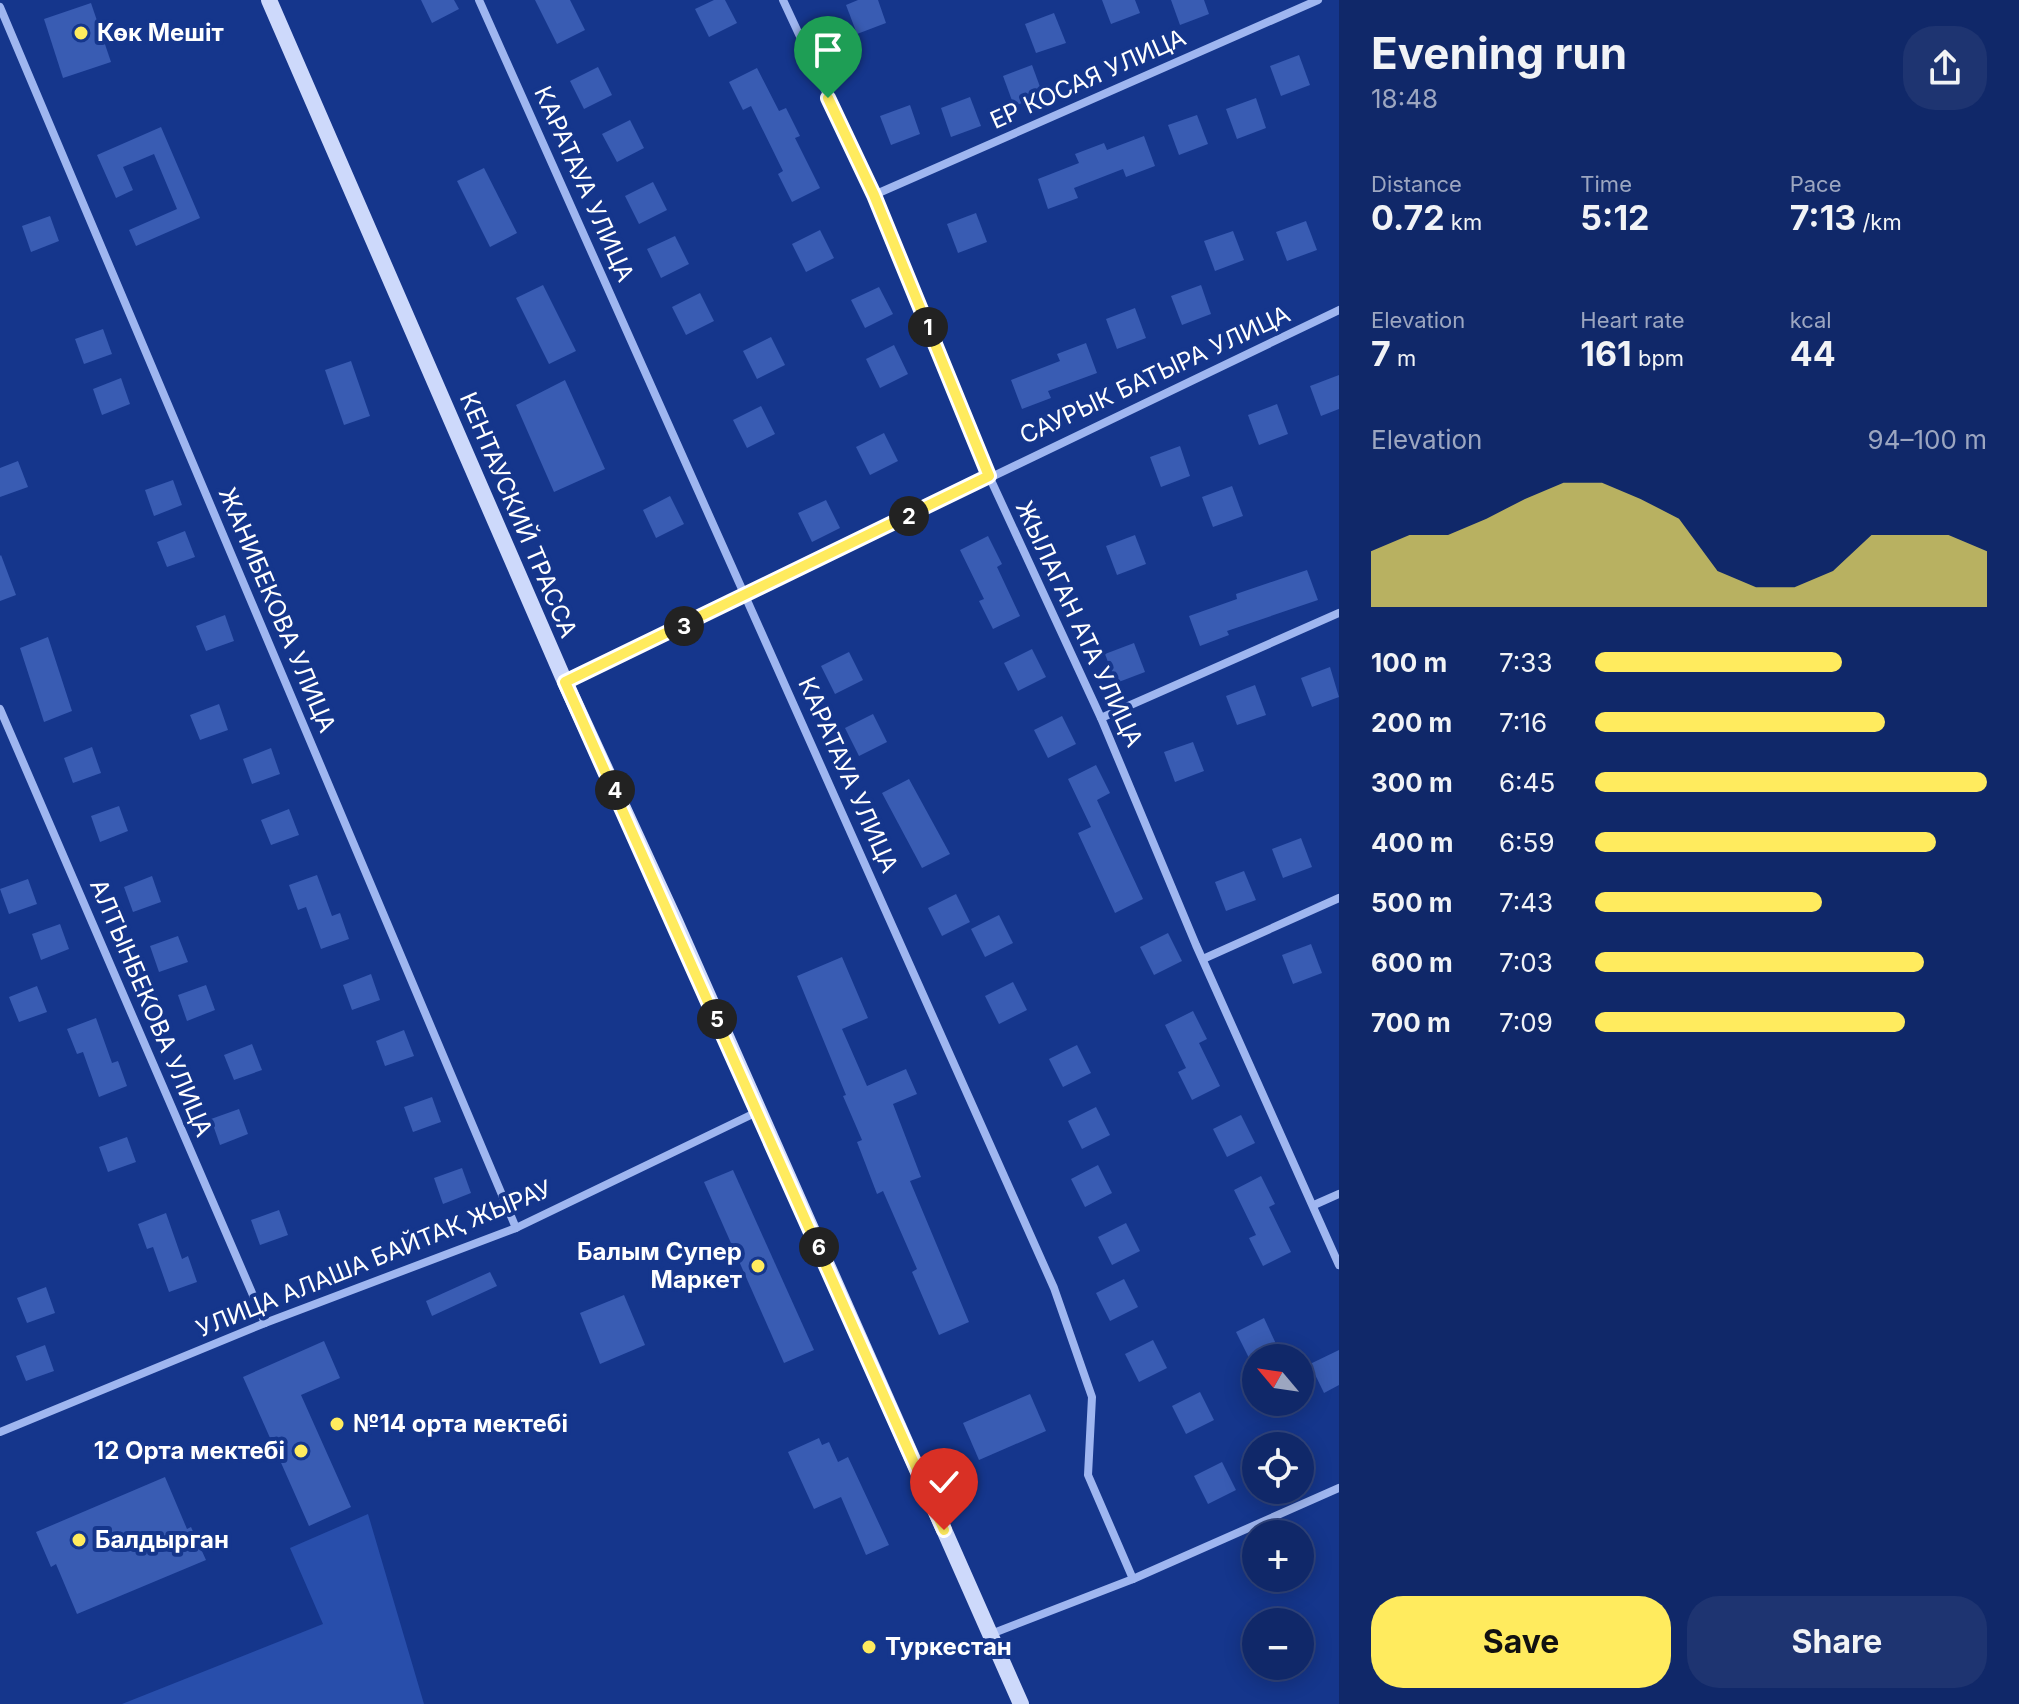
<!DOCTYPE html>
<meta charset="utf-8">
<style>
body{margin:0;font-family:Inter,sans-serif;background:#1e3471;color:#f1f3f6;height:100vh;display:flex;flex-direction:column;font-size:30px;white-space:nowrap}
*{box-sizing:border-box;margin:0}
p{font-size:26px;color:#9ca6c0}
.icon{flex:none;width:44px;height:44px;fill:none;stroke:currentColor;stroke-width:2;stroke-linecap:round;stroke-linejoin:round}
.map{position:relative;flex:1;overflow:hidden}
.drawer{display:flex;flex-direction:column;background:#102869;width:680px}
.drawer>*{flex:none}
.needle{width:52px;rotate:299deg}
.controls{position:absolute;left:1242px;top:1344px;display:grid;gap:16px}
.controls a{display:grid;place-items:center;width:72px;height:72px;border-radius:50%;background:#102869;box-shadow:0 4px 20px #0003,0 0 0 2px #30447d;font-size:40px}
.pin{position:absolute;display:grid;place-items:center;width:68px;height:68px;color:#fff;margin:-82px -34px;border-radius:50% 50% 50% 0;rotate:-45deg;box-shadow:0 0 8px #0007}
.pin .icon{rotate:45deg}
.km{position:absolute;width:40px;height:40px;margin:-20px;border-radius:50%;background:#222;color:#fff;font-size:22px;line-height:40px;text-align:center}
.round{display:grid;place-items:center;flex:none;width:84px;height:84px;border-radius:32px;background:#1e3471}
.headline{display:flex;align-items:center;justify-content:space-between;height:136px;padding:0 32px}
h1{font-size:44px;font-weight:700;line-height:60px}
.metrics{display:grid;grid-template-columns:repeat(3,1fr);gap:12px;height:136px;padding:8px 32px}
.metrics div{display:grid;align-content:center}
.metrics b{font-size:34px;font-weight:700}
.metrics small{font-size:22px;font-weight:400}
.metrics p{font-size:22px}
.chart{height:224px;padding:16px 32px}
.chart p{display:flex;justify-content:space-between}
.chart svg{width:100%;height:144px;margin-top:8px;fill:#ffeb5e;opacity:.7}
.action{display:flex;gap:16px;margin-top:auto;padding:16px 32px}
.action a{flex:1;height:92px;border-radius:32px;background:#ffeb5e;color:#111;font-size:32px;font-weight:700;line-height:92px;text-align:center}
.action a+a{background:#1e3471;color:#f1f3f6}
ul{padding:0 32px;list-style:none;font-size:26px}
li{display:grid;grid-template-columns:128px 96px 1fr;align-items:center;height:60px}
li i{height:20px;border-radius:10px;background:#ffeb5e}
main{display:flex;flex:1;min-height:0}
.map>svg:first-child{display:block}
.green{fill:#284eab}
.building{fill:#395cb3}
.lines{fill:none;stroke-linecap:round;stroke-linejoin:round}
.street{stroke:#9fb6f0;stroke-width:8}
.secondary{stroke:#cdd9fb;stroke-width:16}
.route-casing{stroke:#fff;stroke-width:16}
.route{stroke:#ffeb5e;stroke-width:10}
.poi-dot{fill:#ffeb5e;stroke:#15368c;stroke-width:3}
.labels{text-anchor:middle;stroke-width:8;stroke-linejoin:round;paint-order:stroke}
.poi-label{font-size:24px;font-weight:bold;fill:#fff;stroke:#15368c;text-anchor:start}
.street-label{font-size:24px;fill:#fff;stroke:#15368c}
</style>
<main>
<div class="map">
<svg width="1339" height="1704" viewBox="0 0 1339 1704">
<rect width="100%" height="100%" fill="#15368c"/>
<polygon class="green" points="368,1514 424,1704 122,1704 323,1624 290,1548"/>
<g class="building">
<polygon points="421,0 454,0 459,9 432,23"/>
<polygon points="535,0 570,0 585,30 557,44"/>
<polygon points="714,0 725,0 737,23 709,37 695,9"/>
<polygon points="858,0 878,0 886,23 857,34 846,5"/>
<polygon points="1102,0 1135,0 1140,13 1111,24"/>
<polygon points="1171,0 1204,0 1209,14 1180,25"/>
<polygon points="91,3 111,62 63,78 44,19"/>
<polygon points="1054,13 1066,43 1036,53 1025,24"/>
<polygon points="1299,55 1310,85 1281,96 1270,66"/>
<polygon points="1032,65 1043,95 1014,106 1003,76"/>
<polygon points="598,67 612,95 584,109 570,81"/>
<polygon points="757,68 779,111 786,108 800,136 795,138 820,188 792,202 778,174 783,171 751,106 743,110 729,82"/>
<polygon points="970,97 981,126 951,137 941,108"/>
<polygon points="1256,98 1266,128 1237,139 1226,109"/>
<polygon points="910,105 920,134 891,145 880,116"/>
<polygon points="1197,115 1208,144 1179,155 1168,125"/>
<polygon points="630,120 644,148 617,162 602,134"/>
<polygon points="161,127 200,218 136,246 129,230 177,209 154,154 123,167 133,190 116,198 97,155"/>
<polygon points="1144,136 1155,166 1126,177 1123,169 1074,188 1078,198 1048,209 1038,179 1079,163 1075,154 1104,143 1107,150"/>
<polygon points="484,168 517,233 490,247 457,181"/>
<polygon points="653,182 667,210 639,224 625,196"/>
<polygon points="976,213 987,242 958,253 947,224"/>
<polygon points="50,216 59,241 31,252 22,226"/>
<polygon points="1306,221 1317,250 1287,261 1276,232"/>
<polygon points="820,230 834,258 806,272 792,244"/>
<polygon points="1233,231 1244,260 1215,271 1204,241"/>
<polygon points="675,236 689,264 661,278 647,249"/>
<polygon points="543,285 576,351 549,364 516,298"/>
<polygon points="1201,285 1211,314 1182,325 1171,296"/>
<polygon points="879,287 893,314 865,328 851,300"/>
<polygon points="700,293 714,321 686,335 672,307"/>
<polygon points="1135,308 1146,338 1117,349 1106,319"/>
<polygon points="103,329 112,354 84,364 75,339"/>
<polygon points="771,337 785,365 757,379 743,351"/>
<polygon points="1086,343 1097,373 1048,391 1051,398 1022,409 1011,380 1060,361 1057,354"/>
<polygon points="894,345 908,374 880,388 866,359"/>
<polygon points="351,361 370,416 344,425 325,370"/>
<polygon points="1339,375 1339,409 1321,416 1310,386"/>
<polygon points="121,378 130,404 102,415 93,389"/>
<polygon points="565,380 605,469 554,492 516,405"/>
<polygon points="1277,404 1288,434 1259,445 1248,415"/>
<polygon points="761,406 775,434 747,448 733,420"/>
<polygon points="884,433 898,461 870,475 856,447"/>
<polygon points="1180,446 1190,476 1161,487 1150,457"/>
<polygon points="18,461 28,487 0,497 0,468"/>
<polygon points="173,480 182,505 154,516 145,490"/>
<polygon points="1232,486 1243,516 1213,527 1202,497"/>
<polygon points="670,496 684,524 656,538 643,510"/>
<polygon points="826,500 840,528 812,542 798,513"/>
<polygon points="185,531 195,557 167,567 157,542"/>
<polygon points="1135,535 1146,564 1117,575 1106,546"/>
<polygon points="988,536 1002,564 997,567 1020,616 993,629 979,601 984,599 960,550"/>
<polygon points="1,555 16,595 0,601 0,556"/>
<polygon points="1307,570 1318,600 1227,631 1229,635 1200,646 1189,616 1237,599 1236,594"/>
<polygon points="225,615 234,641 206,651 196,626"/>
<polygon points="48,637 72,711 44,722 20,648"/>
<polygon points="1134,643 1145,672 1116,683 1105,654"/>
<polygon points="1032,649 1046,677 1018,691 1004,663"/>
<polygon points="849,652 863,680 835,694 821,666"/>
<polygon points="1330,667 1339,697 1312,707 1301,678"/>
<polygon points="1255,685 1266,715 1237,725 1226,696"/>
<polygon points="219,704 228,730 200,740 190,715"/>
<polygon points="873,714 887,742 859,756 845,728"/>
<polygon points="1062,716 1076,744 1048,758 1034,730"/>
<polygon points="1193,742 1204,771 1175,782 1164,752"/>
<polygon points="92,747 101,773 73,783 64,758"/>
<polygon points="271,748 280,774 252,784 243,759"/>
<polygon points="1096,765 1110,793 1097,800 1143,899 1115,913 1078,833 1091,827 1068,779"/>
<polygon points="909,779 950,854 922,868 882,793"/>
<polygon points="119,806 128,831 100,842 91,816"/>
<polygon points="289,809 299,835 271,845 261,820"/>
<polygon points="1301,838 1312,867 1283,878 1272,849"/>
<polygon points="1244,871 1256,900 1226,911 1215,882"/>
<polygon points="317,875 332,916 340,913 349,939 321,949 306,907 298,910 289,885"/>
<polygon points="152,876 161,902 133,912 124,887"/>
<polygon points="28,879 37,904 9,914 0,889"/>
<polygon points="956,894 970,922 942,936 928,908"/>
<polygon points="999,915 1013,943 985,957 971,929"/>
<polygon points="60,924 69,949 41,960 32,934"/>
<polygon points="1168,933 1182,961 1154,975 1140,947"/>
<polygon points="178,936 188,962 159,972 150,946"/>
<polygon points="1311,944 1322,973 1293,984 1282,955"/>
<polygon points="842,957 868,1018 842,1029 867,1086 906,1069 917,1094 893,1104 921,1177 910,1181 969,1322 939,1335 912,1272 917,1269 883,1191 877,1194 857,1142 862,1140 843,1096 846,1095 797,976"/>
<polygon points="371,974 380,1000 352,1010 343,985"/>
<polygon points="1013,982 1027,1010 999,1024 985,996"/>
<polygon points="206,985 215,1010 187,1021 178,995"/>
<polygon points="37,986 47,1012 19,1022 9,997"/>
<polygon points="1193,1011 1207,1039 1199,1043 1220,1086 1192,1100 1178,1072 1186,1068 1165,1025"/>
<polygon points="96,1018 112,1063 118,1061 127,1086 99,1097 83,1052 77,1054 67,1029"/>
<polygon points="404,1030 414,1056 385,1066 376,1041"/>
<polygon points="252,1044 262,1070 234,1080 224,1055"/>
<polygon points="1077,1045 1091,1073 1063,1087 1049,1059"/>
<polygon points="432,1097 441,1122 413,1132 404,1107"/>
<polygon points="1096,1107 1110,1135 1082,1149 1068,1121"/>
<polygon points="239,1109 248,1134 220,1145 211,1119"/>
<polygon points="1241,1115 1255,1143 1227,1157 1213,1129"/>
<polygon points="127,1137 136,1162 108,1172 99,1147"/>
<polygon points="1098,1165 1112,1193 1085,1207 1071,1179"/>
<polygon points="462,1168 471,1193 443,1204 434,1178"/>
<polygon points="733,1170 814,1350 784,1363 704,1182"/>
<polygon points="1261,1176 1275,1204 1269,1207 1291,1252 1263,1266 1249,1238 1256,1235 1234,1190"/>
<polygon points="279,1210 288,1235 260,1245 251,1220"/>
<polygon points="166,1213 182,1259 188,1256 197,1282 169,1292 153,1247 147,1249 138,1224"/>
<polygon points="1126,1223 1140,1251 1112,1265 1098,1237"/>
<polygon points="490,1272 497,1286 432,1316 426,1301"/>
<polygon points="1124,1279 1138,1307 1110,1321 1096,1293"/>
<polygon points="46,1287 55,1313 27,1323 17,1298"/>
<polygon points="624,1295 645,1345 600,1364 580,1313"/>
<polygon points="1264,1318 1277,1346 1250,1360 1236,1332"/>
<polygon points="1153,1340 1167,1368 1139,1382 1125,1354"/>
<polygon points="324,1341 340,1378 301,1395 351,1507 309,1526 243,1377"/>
<polygon points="45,1345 54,1371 26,1381 16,1356"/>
<polygon points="1339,1350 1339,1385 1324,1393 1310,1364"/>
<polygon points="1200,1392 1214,1420 1186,1434 1172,1406"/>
<polygon points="1030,1394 1046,1431 979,1460 963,1423"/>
<polygon points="819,1438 822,1445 829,1442 838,1462 848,1457 889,1545 866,1555 841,1497 814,1509 788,1452"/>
<polygon points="1222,1462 1236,1490 1208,1504 1194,1476"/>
<polygon points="165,1477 187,1529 191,1527 206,1560 77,1614 56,1564 51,1567 36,1532"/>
</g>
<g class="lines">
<g class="street">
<polyline points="479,0 1054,1288 1092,1397 1088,1475 1133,1579"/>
<polyline points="783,0 874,195 989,476 1101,718 1196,945 1339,1265"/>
<polyline points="0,7 516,1228"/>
<polyline points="874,195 1318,0"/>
<polyline points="565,682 1339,310"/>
<polyline points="0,709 265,1323"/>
<polyline points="1101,718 1339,613"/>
<polyline points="1203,959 1339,898"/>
<polyline points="1314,1205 1339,1194"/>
<polyline points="0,1432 265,1323 516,1228 757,1112"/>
<polyline points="991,1634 1133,1579 1339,1488"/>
</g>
<polyline class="secondary" points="269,0 565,682 675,921 1021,1704"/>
</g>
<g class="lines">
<defs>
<polyline id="route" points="828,98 874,195 989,476 565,682 944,1530"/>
</defs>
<use href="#route" class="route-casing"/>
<use href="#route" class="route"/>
</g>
<g class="poi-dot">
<circle cx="81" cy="33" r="8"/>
<circle cx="758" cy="1266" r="8"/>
<circle cx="337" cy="1424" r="8"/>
<circle cx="301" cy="1451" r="8"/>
<circle cx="79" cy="1540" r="8"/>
<circle cx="869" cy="1647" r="8"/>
</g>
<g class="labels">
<g class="poi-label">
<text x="97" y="41">Көк Мешіт</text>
<text x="742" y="1260" text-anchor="end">Балым Супер<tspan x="742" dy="28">Маркет</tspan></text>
<text x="353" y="1432">№14 орта мектебі</text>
<text x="285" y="1459" text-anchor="end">12 Орта мектебі</text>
<text x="95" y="1548">Балдырган</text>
<text x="885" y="1655">Туркестан</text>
</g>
<g class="street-label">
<text transform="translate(1088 79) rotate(-24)" y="8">ЕР КОСАЯ УЛИЦА</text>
<text transform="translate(584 184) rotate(66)" y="8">КАРАТАУА УЛИЦА</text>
<text transform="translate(1155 375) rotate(-25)" y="8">САУРЫК БАТЫРА УЛИЦА</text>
<text transform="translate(518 515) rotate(67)" y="8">КЕНТАУСКИЙ ТРАССА</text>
<text transform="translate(277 610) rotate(67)" y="8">ЖАНИБЕКОВА УЛИЦА</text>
<text transform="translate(1079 624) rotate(65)" y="8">ЖЫЛАГАН АТА УЛИЦА</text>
<text transform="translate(848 775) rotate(66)" y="8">КАРАТАУА УЛИЦА</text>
<text transform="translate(151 1008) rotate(67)" y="8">АЛТЫНБЕКОВА УЛИЦА</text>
<text transform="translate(374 1259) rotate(-22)" y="8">УЛИЦА АЛАША БАЙТАҚ ЖЫРАУ</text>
</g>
</g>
</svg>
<div class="controls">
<a><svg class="needle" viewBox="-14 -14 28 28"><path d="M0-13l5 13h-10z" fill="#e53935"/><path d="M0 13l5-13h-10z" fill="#9ca6c0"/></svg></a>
<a><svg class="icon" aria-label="locate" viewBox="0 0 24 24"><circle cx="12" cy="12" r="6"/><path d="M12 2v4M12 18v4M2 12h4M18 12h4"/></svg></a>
<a>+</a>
<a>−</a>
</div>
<div class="pin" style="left:828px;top:98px;background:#1e9e55"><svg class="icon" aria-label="arrive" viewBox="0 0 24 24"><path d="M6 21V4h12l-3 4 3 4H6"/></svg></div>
<div class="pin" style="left:944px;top:1530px;background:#d93025"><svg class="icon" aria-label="check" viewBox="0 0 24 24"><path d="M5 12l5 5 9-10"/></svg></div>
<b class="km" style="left:928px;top:327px">1</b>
<b class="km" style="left:909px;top:516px">2</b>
<b class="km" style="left:684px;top:626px">3</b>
<b class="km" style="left:615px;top:790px">4</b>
<b class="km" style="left:717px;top:1019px">5</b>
<b class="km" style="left:819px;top:1247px">6</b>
</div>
<section class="drawer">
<div class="headline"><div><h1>Evening run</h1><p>18:48</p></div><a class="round"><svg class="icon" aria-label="share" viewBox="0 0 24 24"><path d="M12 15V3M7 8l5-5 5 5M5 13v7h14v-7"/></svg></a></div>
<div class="metrics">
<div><p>Distance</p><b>0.72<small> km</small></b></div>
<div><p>Time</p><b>5:12</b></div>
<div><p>Pace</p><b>7:13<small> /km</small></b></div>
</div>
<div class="metrics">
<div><p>Elevation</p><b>7<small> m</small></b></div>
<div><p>Heart rate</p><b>161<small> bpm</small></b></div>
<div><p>kcal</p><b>44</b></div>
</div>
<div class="chart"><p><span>Elevation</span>94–100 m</p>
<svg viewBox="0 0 160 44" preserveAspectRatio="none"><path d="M0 44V27L10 22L20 22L30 17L40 11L50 6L60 6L70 11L80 17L90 33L100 38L110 38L120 33L130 22L140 22L150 22L160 27V44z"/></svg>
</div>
<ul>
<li><b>100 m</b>7:33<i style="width:63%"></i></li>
<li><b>200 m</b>7:16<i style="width:74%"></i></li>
<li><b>300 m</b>6:45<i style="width:100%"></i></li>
<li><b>400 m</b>6:59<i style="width:87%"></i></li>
<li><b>500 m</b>7:43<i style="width:58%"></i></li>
<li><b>600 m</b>7:03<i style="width:84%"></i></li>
<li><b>700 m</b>7:09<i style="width:79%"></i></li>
</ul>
<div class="action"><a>Save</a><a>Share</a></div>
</section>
</main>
